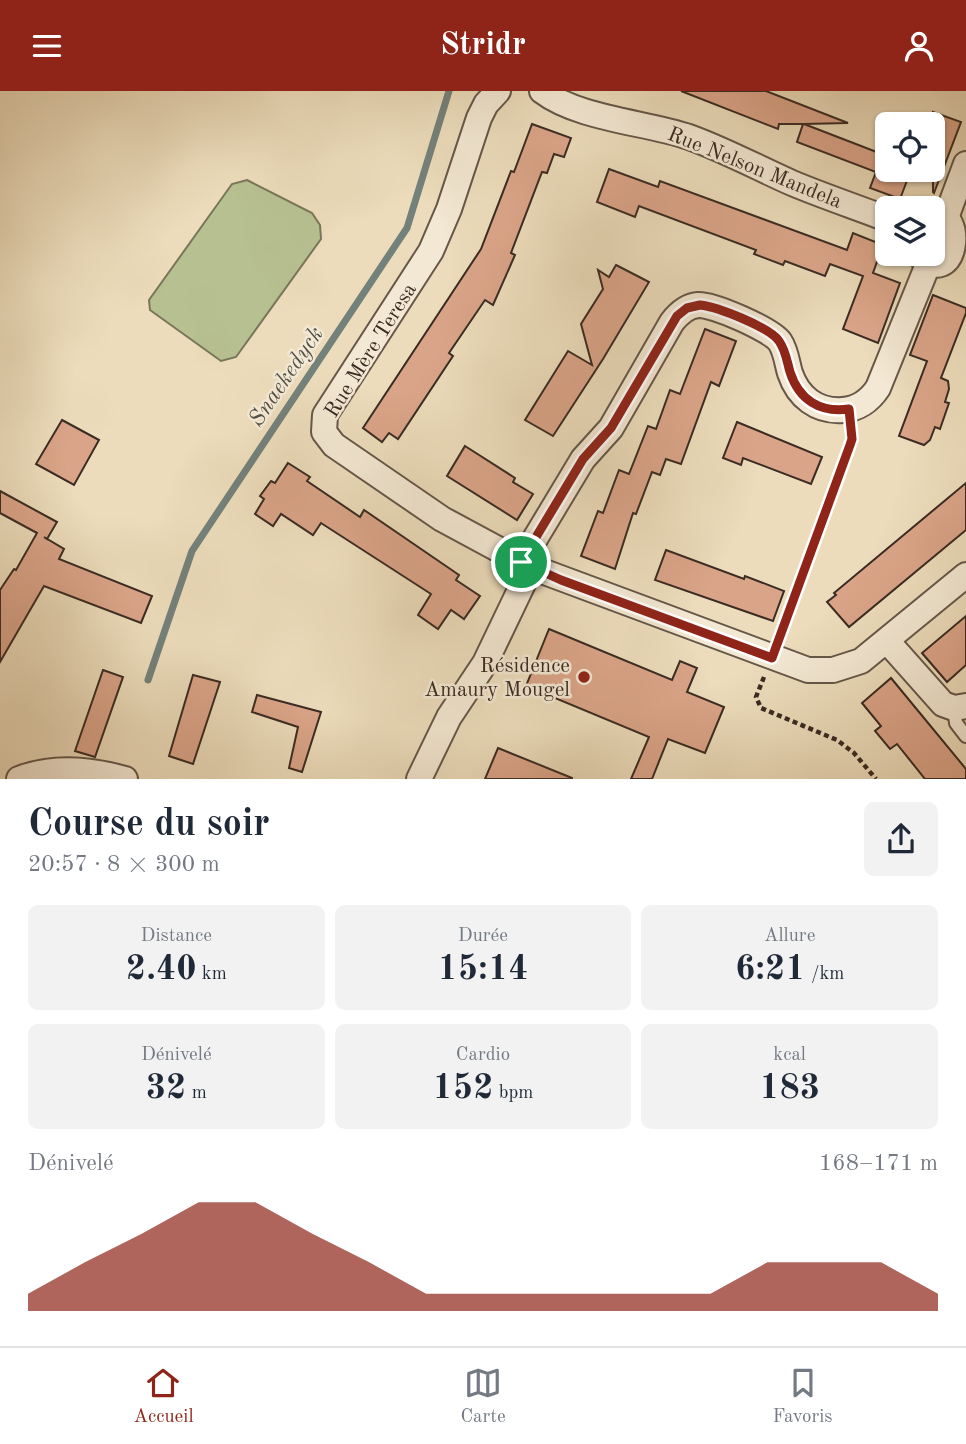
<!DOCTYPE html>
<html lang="fr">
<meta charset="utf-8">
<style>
body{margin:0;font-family:"Old Standard TT",serif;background:#f2f2f3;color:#1f2937;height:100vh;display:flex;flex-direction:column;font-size:26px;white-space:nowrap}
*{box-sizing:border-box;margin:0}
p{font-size:23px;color:#747a83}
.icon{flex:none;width:38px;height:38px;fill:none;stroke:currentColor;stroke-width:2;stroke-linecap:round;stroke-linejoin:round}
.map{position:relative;height:688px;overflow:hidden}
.side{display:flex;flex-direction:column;background:#fff;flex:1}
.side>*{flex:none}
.controls{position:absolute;left:875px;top:21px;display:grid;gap:14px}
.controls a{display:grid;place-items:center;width:70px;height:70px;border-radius:10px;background:#fff;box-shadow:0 2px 5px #0004;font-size:35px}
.pin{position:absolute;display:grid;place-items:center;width:60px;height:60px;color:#fff;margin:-30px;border:4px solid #fff;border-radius:50%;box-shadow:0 2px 7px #0007}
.round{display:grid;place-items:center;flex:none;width:74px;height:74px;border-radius:10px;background:#f2f2f3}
.overview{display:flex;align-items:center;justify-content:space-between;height:119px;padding:0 28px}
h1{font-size:38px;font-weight:800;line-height:52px}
.stats{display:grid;grid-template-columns:repeat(3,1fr);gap:10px;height:119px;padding:7px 28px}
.stats div{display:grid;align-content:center;border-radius:10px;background:#f2f2f3;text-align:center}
.stats b{font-size:35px;font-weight:800}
.stats small{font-size:19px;font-weight:400}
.stats p{font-size:19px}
.chart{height:196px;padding:14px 28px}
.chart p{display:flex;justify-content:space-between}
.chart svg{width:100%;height:126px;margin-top:7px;fill:#8f2418;opacity:.7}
header{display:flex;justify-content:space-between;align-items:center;height:91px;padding:0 28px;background:#8f2418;color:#fff;font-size:32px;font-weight:800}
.tabs{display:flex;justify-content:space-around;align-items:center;height:98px;border-top:2px solid #e0e1e3;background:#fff;font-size:19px;color:#747a83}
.tabs a{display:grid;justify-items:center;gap:4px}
.tabs .on{color:#8f2418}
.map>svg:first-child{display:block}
.green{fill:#b7c091;stroke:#78765a;stroke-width:2}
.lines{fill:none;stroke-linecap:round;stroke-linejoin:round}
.stream{stroke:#74817b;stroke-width:7}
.building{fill:#daa488;stroke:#3a2b23;stroke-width:2}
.service-casing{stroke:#665749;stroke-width:16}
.minor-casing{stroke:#665749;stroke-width:28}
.path{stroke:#3a2b23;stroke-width:4.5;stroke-dasharray:5 3.5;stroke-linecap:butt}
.service{stroke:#f3e8d3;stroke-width:12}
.minor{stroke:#f3e8d3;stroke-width:24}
.route-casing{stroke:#fff;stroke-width:14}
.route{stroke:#8f2418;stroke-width:9}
.poi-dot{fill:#8f2418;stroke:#f3e8d3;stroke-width:2.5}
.labels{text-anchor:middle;stroke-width:5;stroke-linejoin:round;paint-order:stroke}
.street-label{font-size:21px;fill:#3a2b23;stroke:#f3e8d3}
.poi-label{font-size:21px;fill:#3a2b23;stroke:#f3e8d3;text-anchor:end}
.water-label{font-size:23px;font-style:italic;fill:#524f48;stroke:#f3e8d3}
</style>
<header><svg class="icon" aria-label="menu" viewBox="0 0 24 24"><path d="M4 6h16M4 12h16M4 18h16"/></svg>Stridr<svg class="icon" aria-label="person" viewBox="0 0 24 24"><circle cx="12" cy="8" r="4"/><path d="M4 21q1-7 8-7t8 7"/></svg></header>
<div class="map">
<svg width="966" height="688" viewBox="0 0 966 688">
<rect width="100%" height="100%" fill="#ecdcbb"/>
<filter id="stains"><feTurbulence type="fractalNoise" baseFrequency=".00286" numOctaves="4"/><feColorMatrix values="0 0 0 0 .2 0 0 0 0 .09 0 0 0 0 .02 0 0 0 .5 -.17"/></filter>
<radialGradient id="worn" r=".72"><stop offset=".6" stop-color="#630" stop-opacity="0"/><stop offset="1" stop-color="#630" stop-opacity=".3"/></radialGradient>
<polygon class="green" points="247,89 312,122 320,134 321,148 236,266 221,270 150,219 149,209 232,93"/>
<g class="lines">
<polyline class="stream" points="148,589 192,460 407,137 449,0"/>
</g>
<g class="building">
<polygon points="681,0 766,0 848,32 804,33 887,65 887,79 911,79 900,108 870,97 876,81 797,51 803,33 779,33 778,38"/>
<polygon points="933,21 961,31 934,102 933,101"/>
<polygon points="532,33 571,47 564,66 554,63 547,82 542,81 511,162 515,164 493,214 485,209 449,262 453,265 398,348 389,342 382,351 363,337 481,158 511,80 514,81"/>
<polygon points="609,78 658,96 660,90 847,159 853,142 883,154 873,182 900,192 878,252 843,238 863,185 830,173 825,185 785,170 783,174 754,163 756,159 639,115 635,126 597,111"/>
<polygon points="616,174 649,191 603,268 553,345 525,329 568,260 592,274 581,233 603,198 598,179 609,186"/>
<polygon points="933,204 966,217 966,222 941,287 948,290 949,298 945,311 949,312 940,338 935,336 930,349 924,354 899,345 927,270 910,264"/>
<polygon points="705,238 736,250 719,295 711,291 681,373 666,368 660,384 652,381 636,423 633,422 615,478 581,465 598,420 603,422 619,379 629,383 648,335 656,338 670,299 680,303"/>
<polygon points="62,329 99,349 74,394 36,373"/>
<polygon points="737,331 822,366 811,393 743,367 741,374 723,367"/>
<polygon points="465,355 515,387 513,391 533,403 517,429 447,385"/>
<polygon points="288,372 310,386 307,390 360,426 364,419 459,484 456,489 480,505 464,528 451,519 438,538 418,524 431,503 321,432 313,444 281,423 273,435 255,423 264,408 260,405 271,390 275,392"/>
<polygon points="966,392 966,439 849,536 827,511 836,504 834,502"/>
<polygon points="0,400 57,431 47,448 44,446 64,458 59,468 152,505 141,532 44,495 0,571 0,499 14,478 16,479 37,442 0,422"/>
<polygon points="666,459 744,488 745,485 784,500 773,530 655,489"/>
<polygon points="966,525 966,574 947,591 922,562"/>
<polygon points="549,538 672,589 680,570 697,577 687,601 724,616 705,662 668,648 652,688 631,688 649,646 526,595"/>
<polygon points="103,579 123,586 95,666 75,660"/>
<polygon points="193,584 220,591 193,673 169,665"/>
<polygon points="891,587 966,678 966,688 925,688 897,653 890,658 875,640 881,635 862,612"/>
<polygon points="257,604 321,621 302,681 289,677 298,636 252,621"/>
<polygon points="498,657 572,687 572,688 485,688"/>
</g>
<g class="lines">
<defs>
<polyline id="service" points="954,617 956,632 966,645"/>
<g id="minor">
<polyline points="498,0 486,13 479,27 449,118 431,160 325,324 324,341 334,354 442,428 531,476 808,579 833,579 861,570 966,484"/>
<path d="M 542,0 C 579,28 645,31 689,46 C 725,59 758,77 792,92 C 823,105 856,116 887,128"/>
<polyline points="947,124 966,73"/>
<path d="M 918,163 C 957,203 966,117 933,123"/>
<path d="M 521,471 L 583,368 L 611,337 L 672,231 C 679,222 687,215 698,214 C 713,213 772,239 780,251 C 786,260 787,272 790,282 C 798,306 817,321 843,319 C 858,318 870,309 878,297 L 929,171"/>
<polyline points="887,550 943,613 954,617 966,615"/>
<path d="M 19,688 C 54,674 90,678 125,688"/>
<polyline points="419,688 449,626 485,572 531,476"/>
</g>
</defs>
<use href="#service" class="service-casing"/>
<use href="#minor" class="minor-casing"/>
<g class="path">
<polyline points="780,546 850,354 851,340"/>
<polyline points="764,586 756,606 761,617 837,649 854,662 876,688"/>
</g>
<use href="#service" class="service"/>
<use href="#minor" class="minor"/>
</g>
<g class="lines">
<defs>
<path id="route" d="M 700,214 C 718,216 769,236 779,250 C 786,260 787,271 790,281 C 799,309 820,322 849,318 L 852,348 L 850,354 L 772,567 L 561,489 L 521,471 L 583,368 L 611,337 L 677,225 L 687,217 Z"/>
</defs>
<use href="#route" class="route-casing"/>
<use href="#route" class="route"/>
</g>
<circle class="poi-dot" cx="584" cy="586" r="7"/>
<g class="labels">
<g class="street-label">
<text transform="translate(755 76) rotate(22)" y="7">Rue Nelson Mandela</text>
<text transform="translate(370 259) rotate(-58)" y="7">Rue Mère Teresa</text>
</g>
<g class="poi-label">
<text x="570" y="581">Résidence<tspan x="570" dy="24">Amaury Mougel</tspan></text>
</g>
<g class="water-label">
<text transform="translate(285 285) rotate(-56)" y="8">Snaekedyck</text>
</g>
</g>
<rect width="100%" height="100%" filter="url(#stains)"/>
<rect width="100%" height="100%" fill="url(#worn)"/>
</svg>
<div class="controls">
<a><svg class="icon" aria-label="locate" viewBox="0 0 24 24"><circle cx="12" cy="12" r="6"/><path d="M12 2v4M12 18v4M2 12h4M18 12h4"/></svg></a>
<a><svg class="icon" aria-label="layers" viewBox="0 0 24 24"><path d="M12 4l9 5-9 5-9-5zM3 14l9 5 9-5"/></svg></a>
</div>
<div class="pin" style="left:521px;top:471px;background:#1e9e55"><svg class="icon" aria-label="arrive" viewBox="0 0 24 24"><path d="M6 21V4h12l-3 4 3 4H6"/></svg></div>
</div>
<section class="side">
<div class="overview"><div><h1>Course du soir</h1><p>20:57 · 8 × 300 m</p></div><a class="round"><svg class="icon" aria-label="share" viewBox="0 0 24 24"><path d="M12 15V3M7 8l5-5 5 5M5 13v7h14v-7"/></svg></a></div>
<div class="stats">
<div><p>Distance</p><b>2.40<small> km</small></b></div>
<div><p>Durée</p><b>15:14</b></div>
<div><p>Allure</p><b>6:21<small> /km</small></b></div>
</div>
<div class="stats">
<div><p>Dénivelé</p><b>32<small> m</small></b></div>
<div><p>Cardio</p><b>152<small> bpm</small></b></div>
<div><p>kcal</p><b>183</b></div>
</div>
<div class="chart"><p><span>Dénivelé</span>168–171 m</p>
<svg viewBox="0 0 160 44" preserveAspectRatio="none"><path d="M0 44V38L10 27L20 17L30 6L40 6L50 17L60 27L70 38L80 38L90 38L100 38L110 38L120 38L130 27L140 27L150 27L160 38V44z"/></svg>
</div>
</section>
<nav class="tabs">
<a class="on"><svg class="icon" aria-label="home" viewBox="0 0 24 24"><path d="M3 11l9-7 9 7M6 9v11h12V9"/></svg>Accueil</a>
<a><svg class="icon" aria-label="map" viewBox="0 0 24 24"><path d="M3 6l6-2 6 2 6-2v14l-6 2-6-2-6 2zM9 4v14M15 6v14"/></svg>Carte</a>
<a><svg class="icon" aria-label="saved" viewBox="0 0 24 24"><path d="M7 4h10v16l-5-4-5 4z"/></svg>Favoris</a>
</nav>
